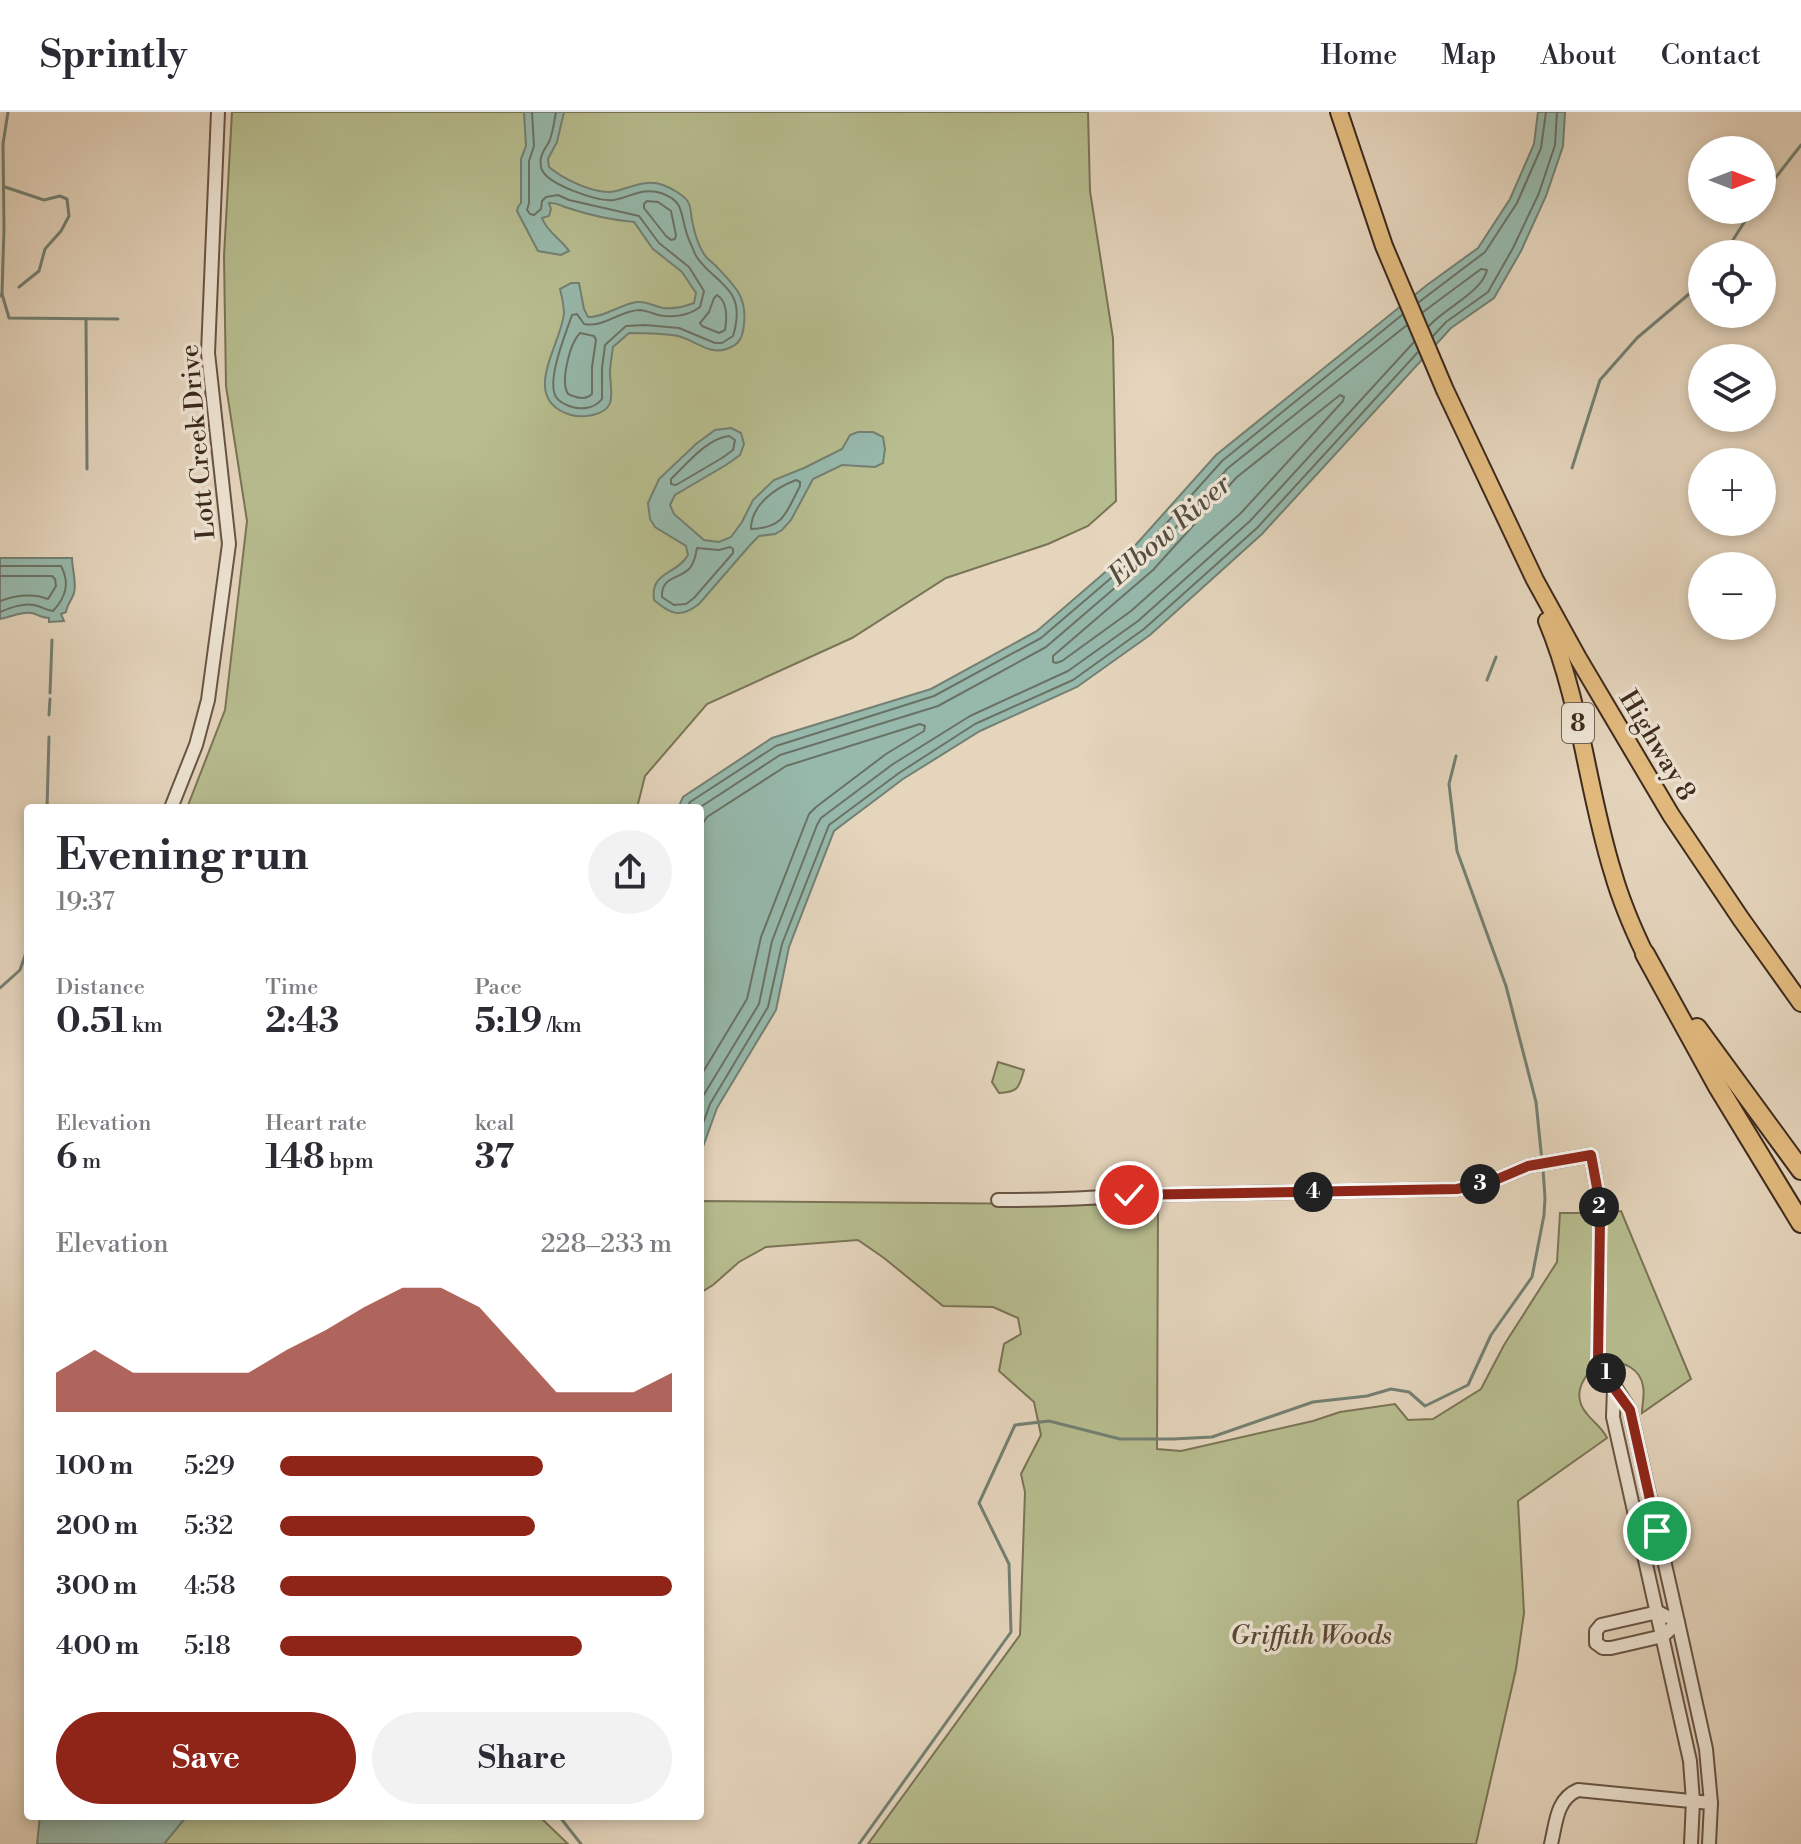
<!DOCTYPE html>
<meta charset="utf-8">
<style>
body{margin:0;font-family:"Libre Bodoni",serif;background:#f2f2f3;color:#2b2b33;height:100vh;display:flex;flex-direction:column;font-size:30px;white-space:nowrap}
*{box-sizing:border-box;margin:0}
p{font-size:26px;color:#7c7c81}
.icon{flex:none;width:44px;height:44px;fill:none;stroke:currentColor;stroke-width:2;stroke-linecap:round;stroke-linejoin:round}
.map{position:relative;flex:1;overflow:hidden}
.sheet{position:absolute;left:24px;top:692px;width:680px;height:1016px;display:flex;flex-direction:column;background:#fff;border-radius:8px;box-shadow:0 4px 12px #0003}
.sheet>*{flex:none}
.needle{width:52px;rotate:90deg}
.buttons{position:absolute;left:1688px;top:24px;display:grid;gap:16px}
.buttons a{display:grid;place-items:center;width:88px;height:88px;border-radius:50%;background:#fff;box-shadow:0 4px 12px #0003;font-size:40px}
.pin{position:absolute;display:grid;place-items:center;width:68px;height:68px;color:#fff;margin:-34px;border:4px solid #fff;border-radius:50%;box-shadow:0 2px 8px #0007}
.km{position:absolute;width:40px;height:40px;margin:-20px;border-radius:50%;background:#222;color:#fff;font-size:22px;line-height:40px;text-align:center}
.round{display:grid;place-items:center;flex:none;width:84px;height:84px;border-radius:42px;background:#f2f2f3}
.overview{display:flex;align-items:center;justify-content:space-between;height:136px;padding:0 32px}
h1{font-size:44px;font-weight:800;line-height:60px}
.stats{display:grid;grid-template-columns:repeat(3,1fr);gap:12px;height:136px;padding:8px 32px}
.stats div{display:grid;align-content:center}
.stats b{font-size:34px;font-weight:800}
.stats small{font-size:22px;font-weight:400}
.stats p{font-size:22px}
.chart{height:224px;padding:16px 32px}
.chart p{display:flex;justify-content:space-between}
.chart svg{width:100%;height:144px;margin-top:8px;fill:#8f2418;opacity:.7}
.button{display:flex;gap:16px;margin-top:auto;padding:16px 32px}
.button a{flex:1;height:92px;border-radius:48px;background:#8f2418;color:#fff;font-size:32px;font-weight:800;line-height:92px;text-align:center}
.button a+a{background:#f2f2f3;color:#2b2b33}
ul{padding:0 32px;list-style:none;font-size:26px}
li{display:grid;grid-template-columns:128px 96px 1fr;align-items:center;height:60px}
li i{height:20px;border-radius:10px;background:#8f2418}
header{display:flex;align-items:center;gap:48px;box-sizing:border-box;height:112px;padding:0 40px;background:#fff;border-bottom:2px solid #e1e1e2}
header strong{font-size:38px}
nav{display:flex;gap:44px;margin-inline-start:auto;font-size:28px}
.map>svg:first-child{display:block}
.green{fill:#b7bd8f;stroke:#7a7456;stroke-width:2}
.water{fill:#96b9ac;stroke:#738073;stroke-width:2}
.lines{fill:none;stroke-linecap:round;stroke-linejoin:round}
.shore{stroke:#6a7264;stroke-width:2}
.stream{stroke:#738073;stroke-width:3}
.minor-casing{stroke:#685545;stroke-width:16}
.major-casing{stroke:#3e2a1d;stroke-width:20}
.highway-casing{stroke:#3e2a1d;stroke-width:22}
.minor{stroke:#eee4d4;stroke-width:12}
.major{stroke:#e2ba7e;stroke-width:16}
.highway{stroke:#e2ba7e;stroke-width:18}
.route-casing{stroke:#fff;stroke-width:16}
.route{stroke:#8f2418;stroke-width:10}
.labels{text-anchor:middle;stroke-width:7;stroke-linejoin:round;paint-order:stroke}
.shield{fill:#eee4d4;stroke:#736254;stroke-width:2}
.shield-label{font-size:24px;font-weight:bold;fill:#3e2a1d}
.street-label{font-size:26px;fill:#3e2a1d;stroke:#eee4d4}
.park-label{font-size:26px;font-style:italic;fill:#564734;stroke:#eee4d4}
.water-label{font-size:28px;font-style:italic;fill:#544e41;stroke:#eee4d4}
</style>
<header>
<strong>Sprintly</strong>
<nav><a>Home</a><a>Map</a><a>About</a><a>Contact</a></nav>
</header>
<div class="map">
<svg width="1801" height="1732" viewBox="0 0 1801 1732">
<rect width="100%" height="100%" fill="#e5d5bd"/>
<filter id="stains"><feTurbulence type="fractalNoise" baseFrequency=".0025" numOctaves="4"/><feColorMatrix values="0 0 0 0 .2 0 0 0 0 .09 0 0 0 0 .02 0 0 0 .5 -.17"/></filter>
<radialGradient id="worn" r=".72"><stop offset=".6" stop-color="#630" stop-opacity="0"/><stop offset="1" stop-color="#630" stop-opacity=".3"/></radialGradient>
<g class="green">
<polygon points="232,0 1088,0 1090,79 1113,226 1116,389 1088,414 1048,432 946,466 852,526 707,592 645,664 637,696 187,696 225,598 247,409 226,274 224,144"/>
<path d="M 998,950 L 1024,958 C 1019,975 1019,980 999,981 L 992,970 Z"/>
<path d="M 700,1089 L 1158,1093 L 1157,1337 L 1181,1339 L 1313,1309 L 1340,1300 L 1395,1292 L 1408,1308 L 1433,1307 L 1481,1277 L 1504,1233 L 1557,1150 L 1560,1101 L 1596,1101 L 1593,1256 C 1580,1269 1573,1286 1587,1302 C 1594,1311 1602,1315 1607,1326 L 1518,1389 L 1524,1501 L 1516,1557 L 1476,1732 L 868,1732 L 1020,1523 L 1025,1380 L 1021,1362 L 1041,1323 L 1034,1290 L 999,1259 L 1004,1232 L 1021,1222 L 1018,1206 L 993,1195 L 943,1194 L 884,1146 L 858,1128 L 766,1135 L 739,1150 L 713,1173 L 700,1181 Z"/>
<path d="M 1621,1099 L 1691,1267 L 1642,1301 C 1642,1292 1645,1283 1643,1274 C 1640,1257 1624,1249 1608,1250 L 1604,1246 L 1607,1101 Z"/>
<polygon points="91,1704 539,1704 568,1732 82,1732"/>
</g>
<g class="water">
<path d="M 524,0 L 564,0 L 557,30 L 548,47 L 549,55 C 563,67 597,84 616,79 C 632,75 647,67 663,73 C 671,76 684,83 688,90 C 691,94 691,103 692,108 C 694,119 698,133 704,142 C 707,147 713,151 717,155 C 735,174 747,185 744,212 C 743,224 740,232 729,236 C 711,245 695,228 678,224 C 662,221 645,221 629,221 L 613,235 C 612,244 610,252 610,260 C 610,269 613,283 610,291 C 605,304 582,306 571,303 C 519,287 560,235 564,202 C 564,194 562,185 560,177 L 571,171 L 579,171 L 584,197 L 588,205 C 603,206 621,192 637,190 C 646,189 654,194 663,196 C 674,197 684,195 694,191 L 696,181 L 682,160 L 653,137 L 634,110 C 612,108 589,103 568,96 C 560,94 558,90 549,91 L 551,97 L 549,104 L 542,106 C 547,120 561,127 569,139 L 561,143 L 538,139 L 517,99 L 518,95 L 521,91 L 521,47 L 526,34 Z"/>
<polygon points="1538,0 1565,0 1563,34 1546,84 1521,139 1494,186 1451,216 1262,422 1150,523 1077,575 980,619 903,667 834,719 789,835 776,898 717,996 700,1043 700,696 678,696 683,685 772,626 931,577 1037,519 1132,437 1216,343 1427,173 1478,136 1510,87 1534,32"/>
<path d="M 731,316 L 741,321 L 744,332 L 740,343 L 726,353 L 675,383 L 670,393 L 674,402 L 704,428 L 719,430 L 731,425 L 742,410 L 753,388 L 774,368 L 804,356 L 842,337 L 850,323 L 858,320 L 873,320 L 883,325 L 885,337 L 883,351 L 875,355 L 842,353 L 813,367 L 791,408 L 782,418 L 775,422 L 759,424 L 751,432 L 699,492 C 681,506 671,503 654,488 C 650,459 677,463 688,443 L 686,434 L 655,415 L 650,407 L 648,391 L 659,367 L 696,332 L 715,318 Z"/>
<path d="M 0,446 L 72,446 C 72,457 77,471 74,481 C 72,488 67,492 66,500 L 61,502 L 64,509 L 49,510 L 49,506 C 44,506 40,504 35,502 C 24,498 11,505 0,507 Z"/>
<polygon points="40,1704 187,1704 164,1732 37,1732"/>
</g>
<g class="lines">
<g class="shore">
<path d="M 532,0 L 534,34 L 529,49 L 529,91 L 527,98 L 530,102 L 534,103 L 541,97 L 542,89 L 546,85 L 558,83 L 569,88 L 639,104 L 659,131 L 689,155 L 704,179 L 700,195 C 688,204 672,206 658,203 C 652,201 645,198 639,198 C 619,199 604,216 584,212 L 577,202 L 572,203 C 566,221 546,268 556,285 C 559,290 566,293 572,295 C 583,298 595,296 602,287 L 602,256 L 605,233 L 626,214 L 645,213 L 679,216 L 715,231 L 722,231 L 733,224 C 737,211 739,195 732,183 C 722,167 703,158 695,142 C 692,134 688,127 686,119 C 680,100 684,89 661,81 C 644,75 630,85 614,88 C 598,90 549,73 542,58 C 541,57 540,48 541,46 C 542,40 546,35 549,30 C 553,21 554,10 556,0"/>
<polygon points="647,89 658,90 671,99 676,123 675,127 671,128 666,124 644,96 644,92"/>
<path d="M 717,183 C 728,190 727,206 725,218 L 719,221 L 702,214 L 700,211 L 709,200 L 714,186 Z"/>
<polyline points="1419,190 1485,140 1517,91 1541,36 1546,0"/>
<path d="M 1423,200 L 1481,157 L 1487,158 C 1482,180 1445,196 1429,214"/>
<path d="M 580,221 L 594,224 L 596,228 L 592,255 L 592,282 C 585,289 575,285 568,282 C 560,269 570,231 580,221 Z"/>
<polyline points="1433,224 1446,210 1488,180 1513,136 1539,81 1555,33 1557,0"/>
<polygon points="1340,283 1344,285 1343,289 1241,401 1131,499 1062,549 1056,551 1053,550 1053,544 1153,458 1237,365"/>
<path d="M 729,324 L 735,328 L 733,338 L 722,346 L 676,373 L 671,372 L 671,367 C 687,352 706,327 729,324 Z"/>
<path d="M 796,368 L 800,370 L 800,374 C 786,400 785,416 751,417 C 751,393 775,376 796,368 Z"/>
<path d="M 730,435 L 733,437 L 733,441 L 694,486 L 686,492 L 674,493 L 662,485 C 661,464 679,468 690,456 C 694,451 696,442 697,436 L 719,438 Z"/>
<path d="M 0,454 L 61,454 C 70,471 66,485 53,499 C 45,498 41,494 34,493 C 22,491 10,496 0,500"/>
<path d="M 0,464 L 52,464 L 55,467 L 56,474 L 48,487 C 32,481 17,483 0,489"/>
<polyline points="687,696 690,690 776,634 934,584 1041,526 1138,443 1222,349 1402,203"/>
<polyline points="699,696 780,643 938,594 1046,535 1145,450 1228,356 1407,213"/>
<polyline points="700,716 707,705 786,654 920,612 925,614 924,619 886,642 816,695 809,702 761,825 747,887 700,965"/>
<polyline points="700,989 759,892 772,829 817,713 821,706 893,652 970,604 1068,559 1138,509 1250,409 1414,230"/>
<polyline points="700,1020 710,992 768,895 782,832 829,713 899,661 975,612 1073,568 1144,517 1257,416 1418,240"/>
</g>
<g class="stream">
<polyline points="5,75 44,88 60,84 67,87 69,104 61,119 45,137 39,159 19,175"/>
<polyline points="1762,83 1801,33"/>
<polyline points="1724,142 1752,98"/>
<polyline points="2,182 9,206 118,207"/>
<polyline points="0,184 2,182 4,116 3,32 8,0"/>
<polyline points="86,207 87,357"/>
<polyline points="1572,356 1600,268 1637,226 1702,171"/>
<polyline points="1487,568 1496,545"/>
<polyline points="50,581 52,528"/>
<polyline points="49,603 50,587"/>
<polyline points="1456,644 1449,672 1457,739 1506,874 1536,990 1542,1049"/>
<polyline points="47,696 49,625"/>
<polyline points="0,876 20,858 28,835"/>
<polyline points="559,1704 581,1732"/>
<polyline points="859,1732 1011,1520 1009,1452 979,1391 1015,1313 1049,1309 1120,1327 1173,1327 1212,1325 1313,1290 1367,1284 1391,1277 1409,1280 1425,1294 1468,1273 1491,1223 1532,1165 1544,1103 1545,1086 1543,1057"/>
</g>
<defs>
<g id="minor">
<polyline points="171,696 196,633 208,588 229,432 208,241 218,0"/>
<path d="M 998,1088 C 1043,1088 1085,1087 1129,1083 L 1457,1077 L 1493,1069 L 1528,1054 L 1591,1043 L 1598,1081 L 1600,1109 L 1598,1248 L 1630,1298 L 1678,1510 L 1706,1637 L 1711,1691 L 1709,1732"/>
<polyline points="1614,1276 1613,1305 1690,1649 1693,1689 1691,1732"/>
<polygon points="1658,1500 1678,1510 1663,1524 1611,1536 1603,1536 1596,1531 1596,1519 1601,1513"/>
<path d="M 1551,1732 C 1556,1712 1556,1687 1578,1678 L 1711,1691"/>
</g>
<g id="major">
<polyline points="1339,0 1384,134 1445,278 1535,468 1578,546 1671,703 1741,807 1801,891"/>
<path d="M 1547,509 C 1581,590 1587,678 1613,761 C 1621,789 1632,815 1645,842"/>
</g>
<g id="highway">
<polyline points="1645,842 1717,973 1801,1111"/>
<polyline points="1697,916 1801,1058"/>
</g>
</defs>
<use href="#minor" class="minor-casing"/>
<use href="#major" class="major-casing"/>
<use href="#highway" class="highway-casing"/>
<use href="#minor" class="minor"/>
<use href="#major" class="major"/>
<use href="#highway" class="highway"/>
</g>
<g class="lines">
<defs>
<polyline id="route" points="1129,1083 1457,1077 1493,1069 1528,1054 1591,1043 1598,1081 1600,1109 1598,1248 1614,1276 1630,1298 1657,1419"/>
</defs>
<use href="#route" class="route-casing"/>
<use href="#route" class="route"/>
</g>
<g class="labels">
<rect class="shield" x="1562" y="591" width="32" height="40" rx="6"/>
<g class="shield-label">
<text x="1578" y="619">8</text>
</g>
<g class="street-label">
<text transform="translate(197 330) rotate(-95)" y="9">Lott Creek Drive</text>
<text transform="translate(1658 633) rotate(59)" y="9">Highway 8</text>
</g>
<g class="park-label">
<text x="1311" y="1532">Griffith Woods</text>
</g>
<g class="water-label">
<text transform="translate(1169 417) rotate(-41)" y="10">Elbow River</text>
</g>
</g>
<rect width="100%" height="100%" filter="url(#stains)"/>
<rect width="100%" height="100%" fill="url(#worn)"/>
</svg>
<div class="buttons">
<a><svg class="needle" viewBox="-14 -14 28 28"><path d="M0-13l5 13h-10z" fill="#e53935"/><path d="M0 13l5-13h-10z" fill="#7c7c81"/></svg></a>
<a><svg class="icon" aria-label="locate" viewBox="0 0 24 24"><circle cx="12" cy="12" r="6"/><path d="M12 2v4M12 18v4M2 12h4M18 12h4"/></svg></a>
<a><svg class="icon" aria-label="layers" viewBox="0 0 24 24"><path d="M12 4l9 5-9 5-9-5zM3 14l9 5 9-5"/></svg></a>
<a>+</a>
<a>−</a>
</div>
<div class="pin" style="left:1657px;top:1419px;background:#1e9e55"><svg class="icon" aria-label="arrive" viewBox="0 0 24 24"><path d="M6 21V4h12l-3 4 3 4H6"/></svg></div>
<div class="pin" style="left:1129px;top:1083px;background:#d93025"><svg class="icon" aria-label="check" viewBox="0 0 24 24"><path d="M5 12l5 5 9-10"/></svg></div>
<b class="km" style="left:1606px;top:1261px">1</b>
<b class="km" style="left:1599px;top:1095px">2</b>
<b class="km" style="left:1480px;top:1072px">3</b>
<b class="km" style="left:1313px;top:1080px">4</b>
<section class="sheet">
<div class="overview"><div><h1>Evening run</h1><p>19:37</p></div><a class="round"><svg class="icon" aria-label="share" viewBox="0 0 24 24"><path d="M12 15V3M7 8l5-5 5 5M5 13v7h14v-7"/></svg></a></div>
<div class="stats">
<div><p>Distance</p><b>0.51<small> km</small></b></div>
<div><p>Time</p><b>2:43</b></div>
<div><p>Pace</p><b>5:19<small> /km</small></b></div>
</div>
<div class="stats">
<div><p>Elevation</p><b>6<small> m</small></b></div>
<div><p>Heart rate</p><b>148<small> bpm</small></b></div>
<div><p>kcal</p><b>37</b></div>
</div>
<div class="chart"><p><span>Elevation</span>228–233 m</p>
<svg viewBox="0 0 160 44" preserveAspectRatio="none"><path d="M0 44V32L10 25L20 32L30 32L40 32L50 32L60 25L70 19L80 12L90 6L100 6L110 12L120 25L130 38L140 38L150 38L160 32V44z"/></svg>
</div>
<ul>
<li><b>100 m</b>5:29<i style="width:67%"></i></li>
<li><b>200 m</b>5:32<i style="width:65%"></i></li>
<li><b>300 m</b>4:58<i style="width:100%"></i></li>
<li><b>400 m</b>5:18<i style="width:77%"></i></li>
</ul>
<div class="button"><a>Save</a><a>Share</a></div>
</section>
</div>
